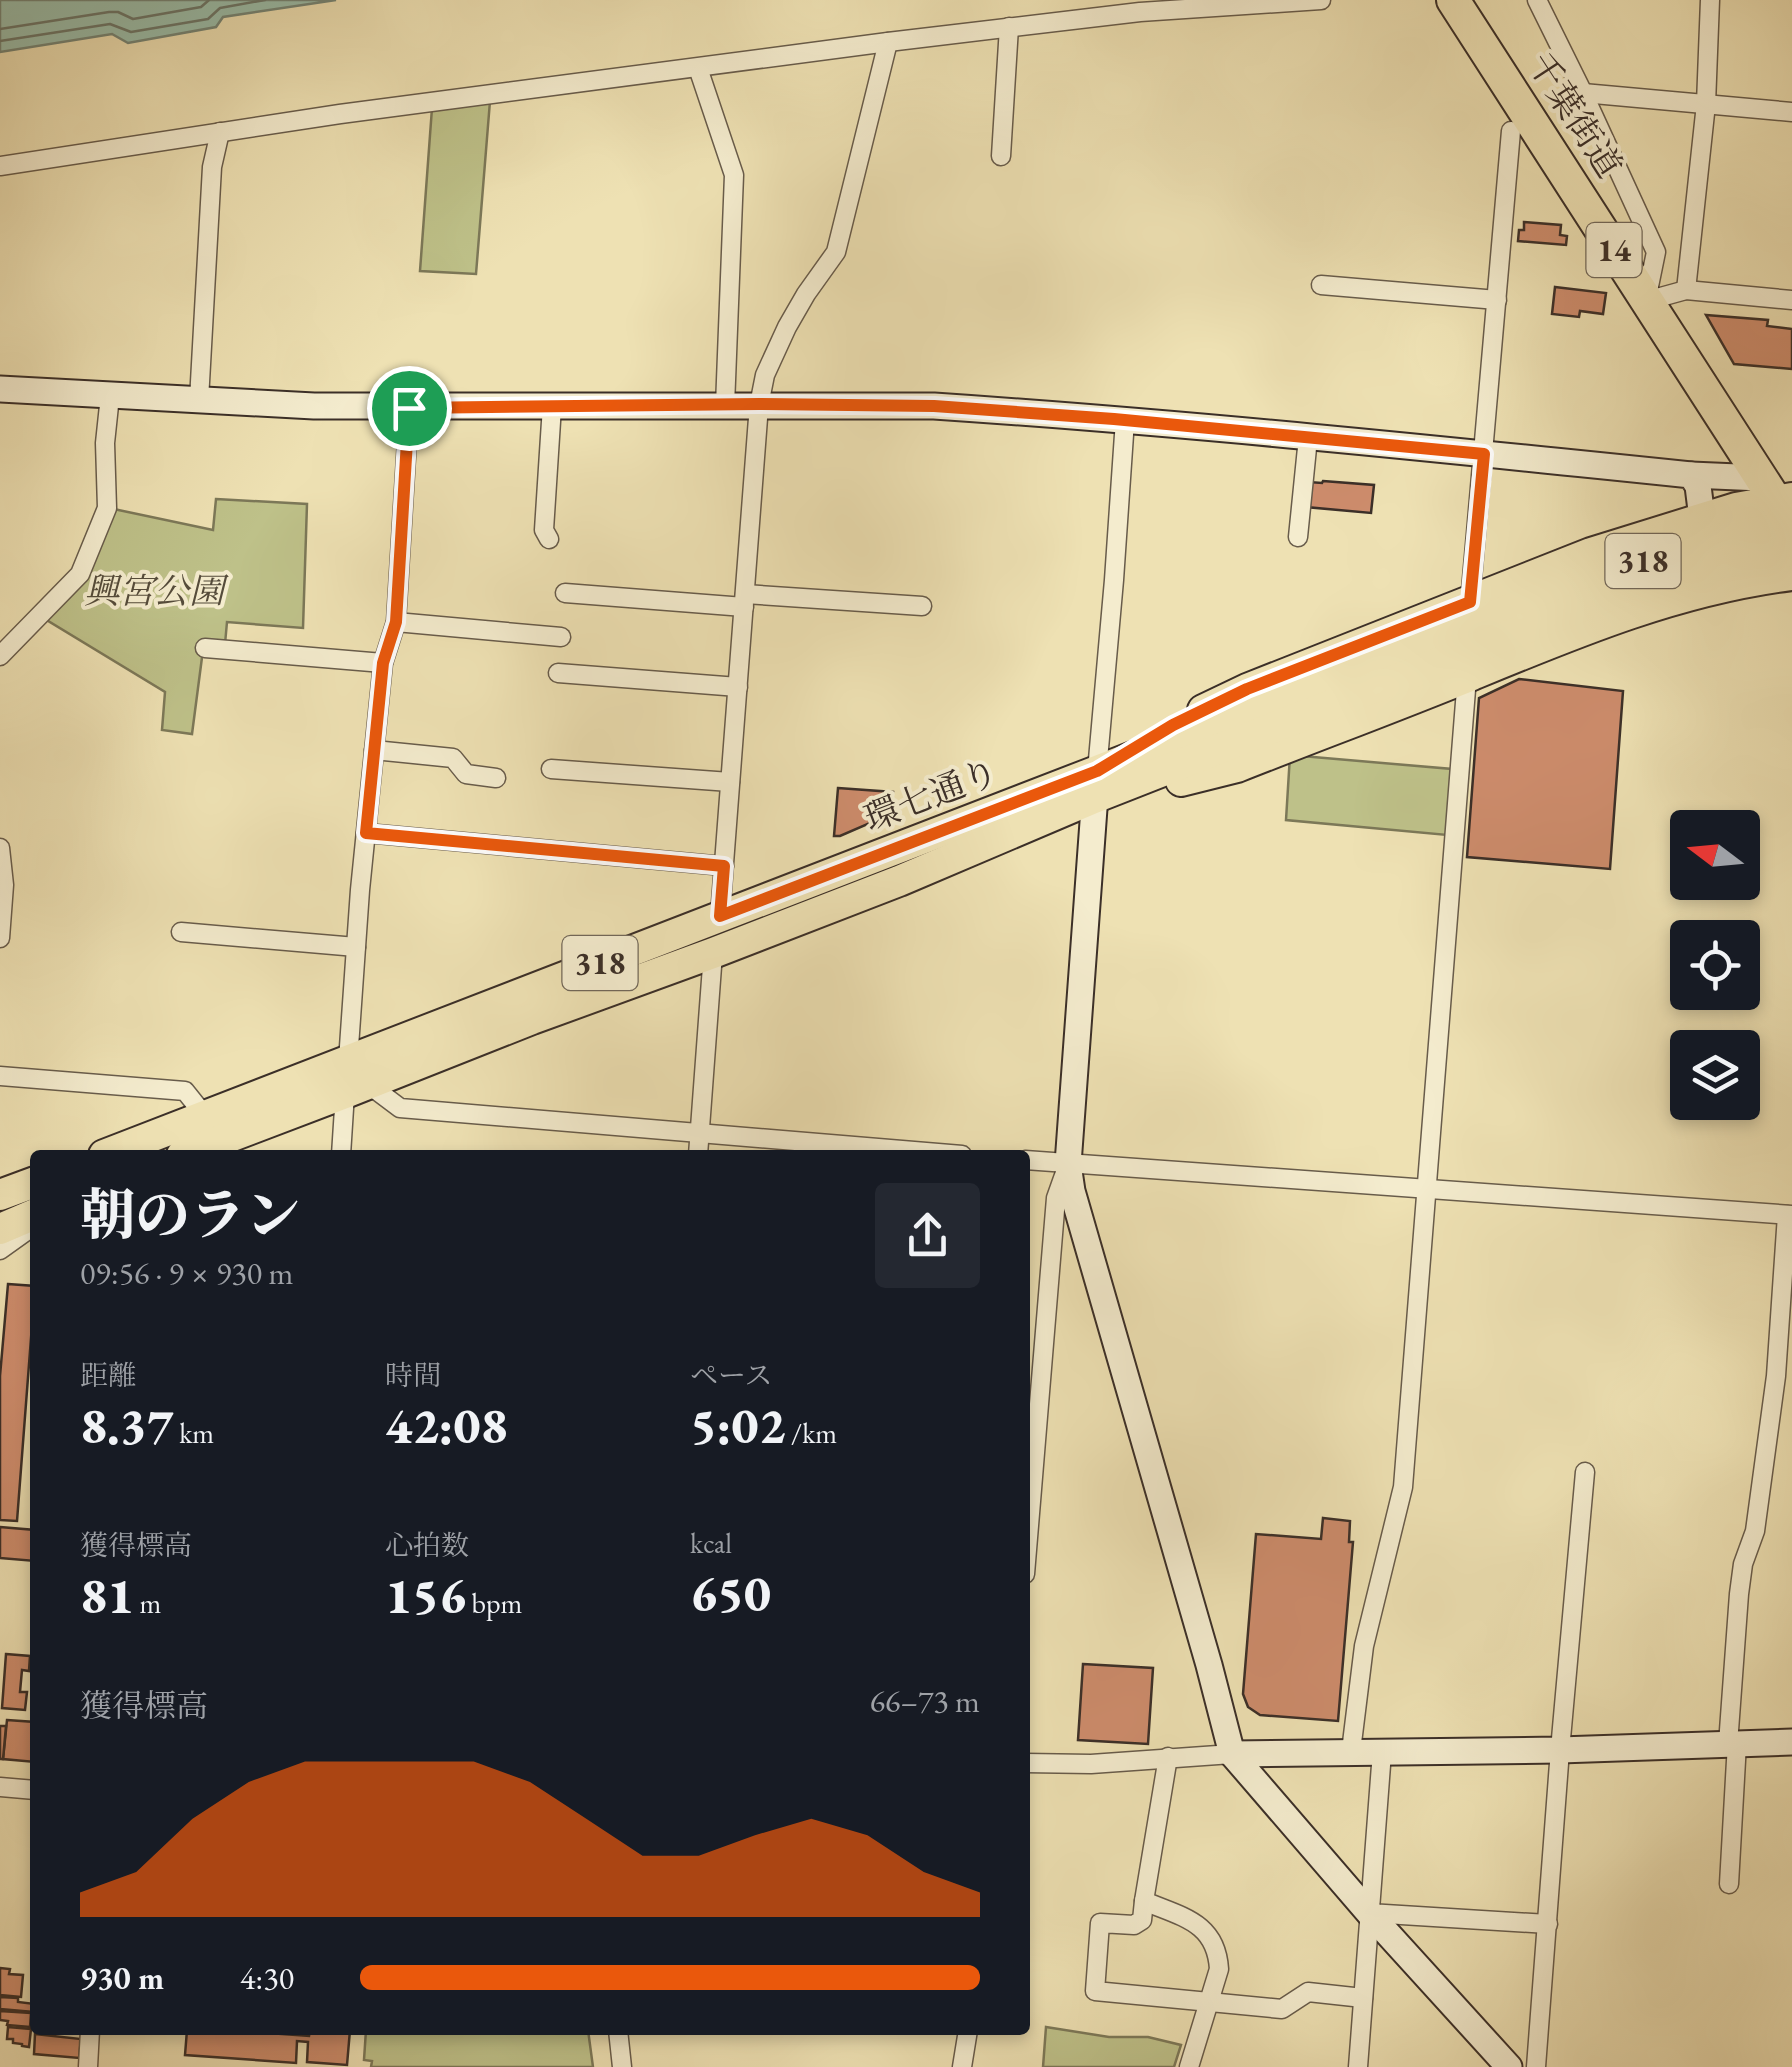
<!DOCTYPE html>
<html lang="ja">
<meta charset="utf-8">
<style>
body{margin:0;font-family:"EB Garamond","Noto Serif JP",serif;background:#242831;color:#f1f3f6;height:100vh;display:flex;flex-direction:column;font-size:38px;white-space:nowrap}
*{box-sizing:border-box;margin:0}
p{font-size:32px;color:#9ea1a6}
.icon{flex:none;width:55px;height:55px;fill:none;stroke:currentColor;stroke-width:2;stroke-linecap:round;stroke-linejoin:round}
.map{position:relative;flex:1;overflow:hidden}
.details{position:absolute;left:30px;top:1150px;width:1000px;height:885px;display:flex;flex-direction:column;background:#171b24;border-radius:10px;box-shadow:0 5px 15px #0003}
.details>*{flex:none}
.needle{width:65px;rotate:286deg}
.tools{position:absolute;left:1670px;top:810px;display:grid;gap:20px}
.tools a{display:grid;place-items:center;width:90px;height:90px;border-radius:10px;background:#171b24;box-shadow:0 5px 15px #0003;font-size:50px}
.pin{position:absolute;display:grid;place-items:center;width:85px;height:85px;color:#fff;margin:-42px;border:5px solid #fff;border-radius:50%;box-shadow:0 2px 10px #0007}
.round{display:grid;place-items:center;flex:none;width:105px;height:105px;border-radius:10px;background:#242831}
.head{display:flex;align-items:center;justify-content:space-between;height:170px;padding:0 50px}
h1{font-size:55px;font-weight:800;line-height:75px}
.stats{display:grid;grid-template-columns:repeat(3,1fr);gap:15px;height:170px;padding:10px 50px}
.stats div{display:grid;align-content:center}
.stats b{font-size:50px;font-weight:800}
.stats small{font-size:28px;font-weight:400}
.stats p{font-size:28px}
.chart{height:280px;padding:20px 50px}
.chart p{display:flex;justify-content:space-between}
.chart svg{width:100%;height:180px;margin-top:10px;fill:#ea580c;opacity:.7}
ul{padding:0 50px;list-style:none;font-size:32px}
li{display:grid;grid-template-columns:160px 120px 1fr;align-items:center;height:75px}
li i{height:25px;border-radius:12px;background:#ea580c}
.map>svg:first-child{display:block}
.green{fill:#bec189;stroke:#7c7858;stroke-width:2.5}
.water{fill:#99beab;stroke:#738577;stroke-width:2.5}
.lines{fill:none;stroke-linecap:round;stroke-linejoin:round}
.shore{stroke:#6a766a;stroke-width:2.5}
.building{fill:#cd8c6c;stroke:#3b2f28;stroke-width:2.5}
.street-casing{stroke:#685c4b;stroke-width:21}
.secondary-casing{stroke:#3b2f28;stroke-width:29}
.primary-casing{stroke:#3b2f28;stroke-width:34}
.highway-casing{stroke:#3b2f28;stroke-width:36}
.street{stroke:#f4ecce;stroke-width:18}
.secondary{stroke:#f4ecce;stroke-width:25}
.primary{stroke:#eee1b3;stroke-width:30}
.highway{stroke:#eee1b3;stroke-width:32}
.route-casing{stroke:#fff;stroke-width:20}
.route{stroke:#ea580c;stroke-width:12}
.labels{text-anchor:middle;stroke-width:8;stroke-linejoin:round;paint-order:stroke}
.shield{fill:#f4ecce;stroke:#72685a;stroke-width:2.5}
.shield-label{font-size:32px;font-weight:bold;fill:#3b2f28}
.street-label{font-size:35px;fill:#3b2f28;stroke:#f4ecce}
.park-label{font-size:35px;font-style:italic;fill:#554c3b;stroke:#f4ecce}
</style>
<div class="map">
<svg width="1792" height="2067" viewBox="0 0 1792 2067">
<rect width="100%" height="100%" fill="#eee1b3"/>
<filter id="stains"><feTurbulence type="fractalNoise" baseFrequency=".002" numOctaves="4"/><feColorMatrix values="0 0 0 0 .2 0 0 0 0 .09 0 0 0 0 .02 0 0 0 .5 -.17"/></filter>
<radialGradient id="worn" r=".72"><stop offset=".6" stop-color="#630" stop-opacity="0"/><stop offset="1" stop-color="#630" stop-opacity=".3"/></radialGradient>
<g class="green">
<polygon points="490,101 476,274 420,271 432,108"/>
<polygon points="216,499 307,504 303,628 227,622 225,644 204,642 192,734 162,730 165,692 45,619 109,508 213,530"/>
<polygon points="1290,755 1452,769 1447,835 1286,820"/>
<polygon points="1046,2027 1109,2037 1148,2037 1181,2045 1174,2067 1043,2067"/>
<polygon points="366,2030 588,2030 593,2067 371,2067 372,2061 364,2060"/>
</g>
<polygon class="water" points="0,0 336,0 223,17 216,27 128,43 112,34 0,52"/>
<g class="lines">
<g class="shore">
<polyline points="0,29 109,12 118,12 133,19 201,7 209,0"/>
<polyline points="0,41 110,24 131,32 208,19 220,8 265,0"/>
</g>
</g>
<g class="building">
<polygon points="1524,222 1561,225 1560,235 1567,236 1566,245 1518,241 1519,230 1524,230"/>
<polygon points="1555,287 1606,293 1603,314 1580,311 1579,317 1552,314"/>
<polygon points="1706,315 1768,320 1767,326 1792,329 1792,369 1734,364"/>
<polygon points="1323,481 1374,485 1371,513 1306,507 1309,482 1322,483"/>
<polygon points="1519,679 1623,691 1610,869 1467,857 1479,698"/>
<polygon points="838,788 893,792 891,814 840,836 834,836"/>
<polygon points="8,1284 35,1286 17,1521 0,1520 0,1376"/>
<polygon points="1323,1518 1350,1521 1349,1542 1353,1542 1338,1721 1260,1715 1248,1707 1243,1694 1256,1534 1321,1539"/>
<polygon points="0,1527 35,1530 35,1561 0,1558"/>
<polygon points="6,1654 30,1656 29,1671 22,1670 20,1692 27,1692 25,1710 2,1708"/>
<polygon points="1083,1664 1153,1668 1148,1744 1078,1740"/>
<polygon points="7,1720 35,1722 35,1762 3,1759"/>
<polygon points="0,1726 6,1726 3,1759 0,1759"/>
<polygon points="0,1968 10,1969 9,1974 23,1975 21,1997 0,1995"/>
<polygon points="0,1997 18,1998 18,2002 35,2004 34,2012 0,2009"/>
<polygon points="0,2011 31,2013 30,2027 7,2025 8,2021 0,2020"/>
<polygon points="8,2027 31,2029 29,2047 22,2046 22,2044 13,2043 13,2039 7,2039"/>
<polygon points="187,2030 229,2030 309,2036 310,2030 350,2030 347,2065 307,2062 308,2042 297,2041 296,2063 185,2055"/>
<polygon points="35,2034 81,2039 79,2058 34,2054"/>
</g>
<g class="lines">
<defs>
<g id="street">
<polyline points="1537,0 1583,93 1656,252 1646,301 1686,290 1792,300"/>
<polyline points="698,68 734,175 725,406"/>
<polyline points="1583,93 1792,112"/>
<polyline points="1001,156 1009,27"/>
<polyline points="0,166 340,114 888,42 1140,12 1321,0"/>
<polyline points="1321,285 1497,300"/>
<polyline points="1686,290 1706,104 1710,0"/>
<polyline points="199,400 212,167 220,132"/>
<polyline points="1298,537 1308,438"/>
<polyline points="549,539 544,530 552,406"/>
<polyline points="565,593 744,607"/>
<polyline points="745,594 922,606"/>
<polyline points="1470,602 1511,131"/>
<polyline points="396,622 561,637"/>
<polyline points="205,648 383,663"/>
<polyline points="0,656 80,574 107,508 105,443 110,396"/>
<polyline points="558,673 738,687"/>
<polyline points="374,750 453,758 466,774 496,778"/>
<polyline points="551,769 730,782"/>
<polyline points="1097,771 1114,580 1125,420"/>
<polyline points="366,833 724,866"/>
<polyline points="0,848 4,885 0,938"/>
<polyline points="720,916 759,405 765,375 787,327 806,294 836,252 888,42"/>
<polyline points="181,932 356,947"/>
<polyline points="348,1061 360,890 383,663 396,622 409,408"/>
<polyline points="0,1076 185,1091 205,1116"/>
<polyline points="368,1084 400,1108 962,1155"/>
<polyline points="341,1155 345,1093"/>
<polyline points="698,1155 713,953"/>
<polyline points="1025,1160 1792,1215"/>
<polyline points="0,1250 35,1225"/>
<polyline points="1025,1574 1056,1198 1067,1167"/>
<polyline points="1728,1744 1739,1594 1743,1564 1755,1531 1776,1376 1787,1215"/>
<polyline points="1351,1751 1364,1646 1403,1487 1467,677"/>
<path d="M 1168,1757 L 1144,1901 C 1182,1917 1216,1922 1219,1969 L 1189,2067"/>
<polyline points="1025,1763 1091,1764 1232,1754"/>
<polyline points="0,1787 35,1790"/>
<polyline points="1729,1884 1737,1743"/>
<polyline points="1144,1901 1142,1920 1134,1925 1100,1923 1095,1991 1282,2009 1308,1992 1363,1998"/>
<polyline points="1369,1913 1548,1924"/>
<polyline points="618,2030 622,2067"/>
<polyline points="88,2067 90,2030"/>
<polyline points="962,2067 968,2030"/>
<polyline points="1358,2067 1382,1752"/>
<polyline points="1536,2067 1560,1750 1585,1472"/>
</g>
<g id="secondary">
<path d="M 0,389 L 314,406 L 934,406 C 1187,423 1439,449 1691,475 L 1698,486 L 1702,518"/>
<polyline points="1691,475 1761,478"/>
<polyline points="1096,781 1068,1164 1072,1191 1209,1665 1232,1754 1369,1913 1509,2067"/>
<polyline points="1232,1754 1560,1750 1792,1742"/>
</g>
<g id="primary">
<polyline points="1203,710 1247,689 1591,553 1736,508 1792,498"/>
<path d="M 1181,781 L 1237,767 C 1315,736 1394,707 1472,675 C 1576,632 1679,589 1792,575"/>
<polyline points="104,1155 1097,771 1597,575 1735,535 1792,527"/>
<polyline points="182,1155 345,1093 532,1019 713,953 899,881 1094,798 1603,598 1740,559 1792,551"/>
<polyline points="0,1195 35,1182"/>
<polyline points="0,1229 35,1214"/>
</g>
<polyline id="highway" points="1453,0 1792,526"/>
</defs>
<use href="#street" class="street-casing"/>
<use href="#secondary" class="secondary-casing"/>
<use href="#primary" class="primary-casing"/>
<use href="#highway" class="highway-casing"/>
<use href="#street" class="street"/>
<use href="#secondary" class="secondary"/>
<use href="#primary" class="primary"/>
<use href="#highway" class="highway"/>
</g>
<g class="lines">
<defs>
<polygon id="route" points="759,404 934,406 1114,419 1484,454 1470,602 1247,689 1173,725 1097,771 720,916 724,866 366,833 383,663 396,622 409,408"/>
</defs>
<use href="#route" class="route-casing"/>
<use href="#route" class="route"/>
</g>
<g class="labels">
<g class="shield">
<rect x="1586.5" y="223" width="55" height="54" rx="8"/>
<rect x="1605.5" y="534" width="75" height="54" rx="8"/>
<rect x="562.5" y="936" width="75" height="54" rx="8"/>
</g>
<g class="shield-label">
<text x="1614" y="261">14</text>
<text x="1643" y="572">318</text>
<text x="600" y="974">318</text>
</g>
<g class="street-label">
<text transform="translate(1575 115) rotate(57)" y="12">千葉街道</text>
<text transform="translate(931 795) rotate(-21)" y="12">環七通り</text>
</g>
<g class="park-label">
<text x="154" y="603">興宮公園</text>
</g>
</g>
<rect width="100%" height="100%" filter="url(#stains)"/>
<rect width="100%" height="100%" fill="url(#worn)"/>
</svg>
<div class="tools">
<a><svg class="needle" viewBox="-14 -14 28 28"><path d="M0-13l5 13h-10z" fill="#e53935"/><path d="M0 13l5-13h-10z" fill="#9ea1a6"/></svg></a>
<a><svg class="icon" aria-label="locate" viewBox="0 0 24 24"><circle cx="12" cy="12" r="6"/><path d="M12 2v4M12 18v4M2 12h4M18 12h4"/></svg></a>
<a><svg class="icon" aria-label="layers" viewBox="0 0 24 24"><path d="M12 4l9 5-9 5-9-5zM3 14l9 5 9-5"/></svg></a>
</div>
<div class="pin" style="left:409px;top:408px;background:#1e9e55"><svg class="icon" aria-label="arrive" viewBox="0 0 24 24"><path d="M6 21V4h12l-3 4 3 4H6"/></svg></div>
<section class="details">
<div class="head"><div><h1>朝のラン</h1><p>09:56 · 9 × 930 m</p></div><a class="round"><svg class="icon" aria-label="share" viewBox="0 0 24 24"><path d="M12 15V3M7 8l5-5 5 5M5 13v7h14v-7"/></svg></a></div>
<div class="stats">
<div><p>距離</p><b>8.37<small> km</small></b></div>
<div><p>時間</p><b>42:08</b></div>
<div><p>ペース</p><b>5:02<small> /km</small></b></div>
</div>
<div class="stats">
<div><p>獲得標高</p><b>81<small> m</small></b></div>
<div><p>心拍数</p><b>156<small> bpm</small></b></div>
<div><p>kcal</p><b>650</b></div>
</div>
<div class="chart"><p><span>獲得標高</span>66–73 m</p>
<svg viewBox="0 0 160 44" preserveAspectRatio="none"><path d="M0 44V38L10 33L20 20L30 11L40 6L50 6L60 6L70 6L80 11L90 20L100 29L110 29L120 24L130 20L140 24L150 33L160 38V44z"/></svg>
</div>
<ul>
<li><b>930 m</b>4:30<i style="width:100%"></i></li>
</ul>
</section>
</div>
